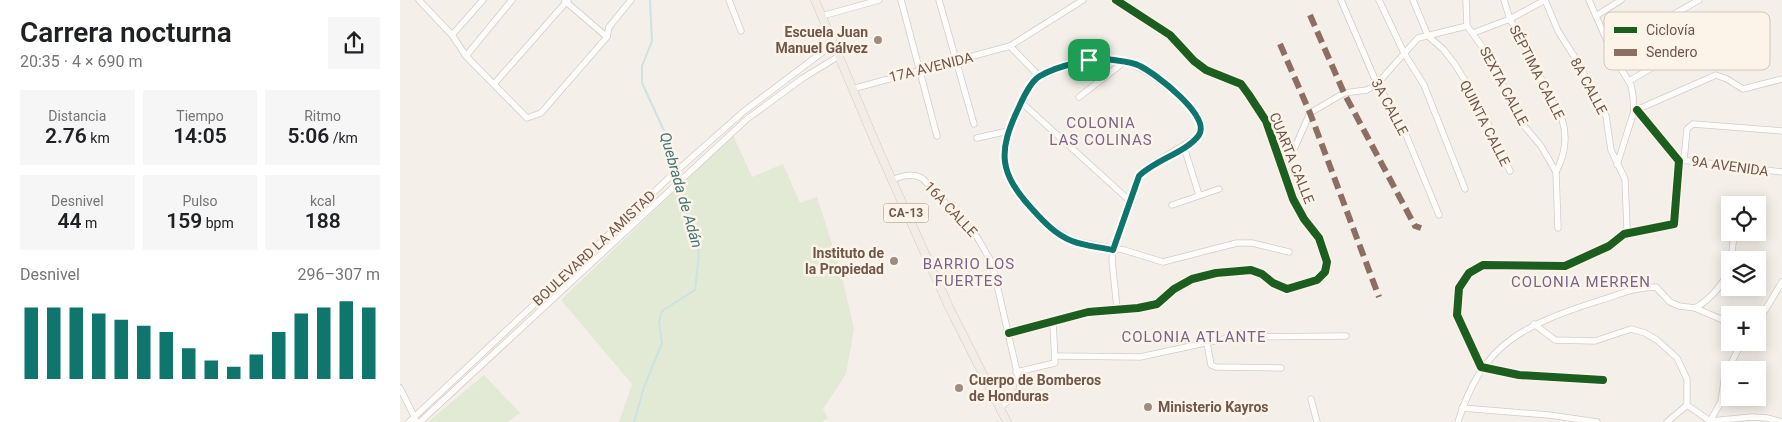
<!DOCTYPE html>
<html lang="es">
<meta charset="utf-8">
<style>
body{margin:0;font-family:Roboto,sans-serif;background:#f6f6f6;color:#202124;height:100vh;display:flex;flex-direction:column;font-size:19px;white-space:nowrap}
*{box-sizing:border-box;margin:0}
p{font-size:16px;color:#757577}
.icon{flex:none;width:28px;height:28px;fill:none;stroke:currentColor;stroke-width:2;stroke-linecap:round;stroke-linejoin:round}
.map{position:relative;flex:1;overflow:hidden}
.sheet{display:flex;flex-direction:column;background:#fff;width:400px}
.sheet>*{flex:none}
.tools{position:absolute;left:1321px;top:196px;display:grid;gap:10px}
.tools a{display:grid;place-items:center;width:45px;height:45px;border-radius:0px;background:#fff;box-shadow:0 2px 12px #0003;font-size:25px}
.pin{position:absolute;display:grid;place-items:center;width:42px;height:42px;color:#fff;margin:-21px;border-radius:10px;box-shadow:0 2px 8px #0006}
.round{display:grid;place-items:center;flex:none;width:52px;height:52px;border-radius:0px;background:#f6f6f6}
.summary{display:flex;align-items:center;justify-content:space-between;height:85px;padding:0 20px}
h1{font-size:28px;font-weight:600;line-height:38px}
.stats{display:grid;grid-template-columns:repeat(3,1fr);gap:8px;height:85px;padding:5px 20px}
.stats div{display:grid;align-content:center;border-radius:0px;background:#f6f6f6;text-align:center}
.stats b{font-size:21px;font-weight:600}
.stats small{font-size:14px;font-weight:400}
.stats p{font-size:14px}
.chart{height:140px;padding:10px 20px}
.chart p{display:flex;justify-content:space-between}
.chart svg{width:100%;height:90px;margin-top:5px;stroke:#0f766e;stroke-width:6}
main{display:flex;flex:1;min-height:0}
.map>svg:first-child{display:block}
.green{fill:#e2ead5}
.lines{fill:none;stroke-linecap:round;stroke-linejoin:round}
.stream{stroke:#cce2e3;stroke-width:2}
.minor-casing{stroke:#d3ccc7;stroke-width:7}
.major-casing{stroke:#d3cbc6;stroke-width:9}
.minor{stroke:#fefdfc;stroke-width:5.5}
.major{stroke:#f1ece5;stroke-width:8}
.quiet{stroke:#8d6e63;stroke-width:6;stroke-dasharray:12 6;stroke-linecap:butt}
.cycleway-casing{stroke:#fdf4e9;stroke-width:11}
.cycleway{stroke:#1b5e20;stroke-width:8}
.route-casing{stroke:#fff;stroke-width:10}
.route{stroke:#0f766e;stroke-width:6}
.poi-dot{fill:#9e8c83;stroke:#fdf4e9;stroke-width:2}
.labels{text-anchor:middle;stroke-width:5;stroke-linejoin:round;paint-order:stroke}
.shield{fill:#fdf4e9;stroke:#9a867b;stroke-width:1}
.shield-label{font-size:12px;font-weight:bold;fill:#6f574c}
.poi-label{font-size:14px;font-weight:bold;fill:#6f574c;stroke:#fdf4e9;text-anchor:end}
.street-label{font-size:14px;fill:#6f574c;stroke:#fdf4e9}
.neighbourhood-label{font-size:15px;letter-spacing:1px;fill:#7b648c;stroke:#fdf4e9}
.water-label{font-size:15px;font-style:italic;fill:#45747a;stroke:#fdf4e9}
.key{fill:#fdf4e9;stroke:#d2c5ba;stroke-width:1}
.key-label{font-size:14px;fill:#6f574c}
</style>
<main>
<section class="sheet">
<div class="summary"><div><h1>Carrera nocturna</h1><p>20:35 · 4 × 690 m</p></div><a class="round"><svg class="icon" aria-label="share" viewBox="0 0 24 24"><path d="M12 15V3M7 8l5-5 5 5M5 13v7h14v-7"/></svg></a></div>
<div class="stats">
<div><p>Distancia</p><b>2.76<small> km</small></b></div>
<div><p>Tiempo</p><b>14:05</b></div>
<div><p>Ritmo</p><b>5:06<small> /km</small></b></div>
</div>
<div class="stats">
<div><p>Desnivel</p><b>44<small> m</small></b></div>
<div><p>Pulso</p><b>159<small> bpm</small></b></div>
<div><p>kcal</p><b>188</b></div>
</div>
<div class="chart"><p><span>Desnivel</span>296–307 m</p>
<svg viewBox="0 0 160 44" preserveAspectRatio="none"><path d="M5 44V9M15 44V9M25 44V9M35 44V12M45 44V15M55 44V18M65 44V21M75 44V29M85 44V35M95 44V38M105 44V32M115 44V21M125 44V12M135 44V9M145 44V6M155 44V9"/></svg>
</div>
</section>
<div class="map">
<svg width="1382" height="422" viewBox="0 0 1382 422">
<rect width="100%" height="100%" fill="#f5efe9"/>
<g class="green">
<polygon points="333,135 352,177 383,164 400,203 417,197 441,272 454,329 446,374 423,409 428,418 421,422 219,422 232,384 161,300"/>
<polygon points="84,375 120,413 108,422 28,422"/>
</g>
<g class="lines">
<g class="stream">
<polyline points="250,0 252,41 242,66 242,83 267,137 275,169"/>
<polyline points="234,422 244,387 262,343 259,322 262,311 295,290 299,252 290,228 276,174"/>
</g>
<defs>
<g id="minor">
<polyline points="19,0 52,35 66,56 127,118 141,113 207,37 209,27 231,0"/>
<polyline points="329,0 341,31"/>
<polyline points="501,0 537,136"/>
<polyline points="539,0 574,124"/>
<polyline points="941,0 977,84 1002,125 1039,215"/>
<polyline points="979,0 1004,53 1024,85 1065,189"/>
<polyline points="1013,0 1028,36 1043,49 1054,63 1076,98 1110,171"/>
<polyline points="1066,0 1067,26 1089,56 1120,121 1141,146 1156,172 1158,228"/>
<path d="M 1104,0 L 1110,19 L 1162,119 C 1168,138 1165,155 1156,172"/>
<polyline points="1145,0 1158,31 1179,64 1206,116 1211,150 1225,179 1227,228 1224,234"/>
<polyline points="1189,0 1215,59 1231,85 1233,96 1234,111 1217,165"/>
<polyline points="165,1 207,37"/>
<polyline points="422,16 479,0"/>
<polyline points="1196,16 1221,0"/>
<polyline points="1073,33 1110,19 1145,0"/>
<polyline points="52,35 83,0"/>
<polyline points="610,46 639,76"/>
<polyline points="1211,50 1299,0"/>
<polyline points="66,56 112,0"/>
<polyline points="1229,81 1322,27"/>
<polyline points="94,84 168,0"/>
<polyline points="452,89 610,46 683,0"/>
<polyline points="679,97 724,62"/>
<polyline points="621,102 730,201"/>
<polyline points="1234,111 1316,75 1327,79 1343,89 1382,79"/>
<polyline points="608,131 605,169 611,183 645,223 673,241 724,250 763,262 837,243 852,243 889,252"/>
<path d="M 577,138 L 608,131 C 616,113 624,91 638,77 C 643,72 656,70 663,68 C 713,50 739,61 777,95 C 786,103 798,112 801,124 L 797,137 L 748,167 L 739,176 L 713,250 L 712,261 L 717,308"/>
<polyline points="784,147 799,195"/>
<polyline points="1281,160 1382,172"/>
<polyline points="1284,160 1287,129 1293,124 1382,131"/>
<polyline points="884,172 910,113 944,93 967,90 977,84 1018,38 1067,26"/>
<path d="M 491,180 C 502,176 513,172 523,179 L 577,237 L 592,263 L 620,385 L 619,391 L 600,408"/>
<polyline points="772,205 819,189"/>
<polyline points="1331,260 1334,235"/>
<path d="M 1295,308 C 1310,300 1328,280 1330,264"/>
<polyline points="1358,322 1382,282"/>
<polyline points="1134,324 1155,340 1195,341 1231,329 1245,333 1257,340 1277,358 1287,379 1287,405 1267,422"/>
<polyline points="609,333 688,312 738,308 757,304 774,289 792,279 816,273 851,270 862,274 873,283 887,289 917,280 925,272 927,262 919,238 904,219 893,199 866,121 849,95 841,84 806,70 794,61 770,35 716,0"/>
<polyline points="807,343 811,365 816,367 881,368"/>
<polyline points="656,356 740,357 833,337 946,336"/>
<polyline points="616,372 655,363 653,322"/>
<polyline points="1203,380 1119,375 1081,367 1057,315 1059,288 1069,273 1083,265 1165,266 1209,246 1224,234 1274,224 1279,161 1237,110"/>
<polyline points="0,388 16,420"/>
<polyline points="911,399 917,422"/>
<polyline points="1287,405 1310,421 1352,417 1367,418 1382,422"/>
<polyline points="1062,408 1149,415 1197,422"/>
<polyline points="1310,421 1321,402 1325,375 1342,342"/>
<polyline points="9,422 272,175 343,112 424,51 434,46"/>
<polyline points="20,422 347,119 403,78 439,56"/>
<path d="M 1058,422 C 1082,343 1124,325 1198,301 C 1222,294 1230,288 1256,287 L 1270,302 L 1279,306 L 1295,308 L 1330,323"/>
</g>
<polyline id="major" points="415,0 479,151 549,307 607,422"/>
</defs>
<use href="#minor" class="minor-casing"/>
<use href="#major" class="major-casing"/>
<use href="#minor" class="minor"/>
<use href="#major" class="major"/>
<g class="quiet">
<polyline points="910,15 944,93 1015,226 1021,228"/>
<polyline points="880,44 910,113 979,297"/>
</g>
<defs>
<g id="cycleway">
<polyline points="609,333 688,312 738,308 757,304 774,289 792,279 816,273 851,270 862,274 873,283 887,289 917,280 925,272 927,262 919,238 904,219 893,199 866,121 849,95 841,84 806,70 794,61 770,35 716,0"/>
<polyline points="1203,380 1119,375 1081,367 1057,315 1059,288 1069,273 1083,265 1165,266 1209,246 1224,234 1274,224 1279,161 1237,110"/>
</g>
</defs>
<use href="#cycleway" class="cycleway-casing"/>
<use href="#cycleway" class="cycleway"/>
</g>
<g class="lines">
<defs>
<path id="route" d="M 707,59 C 717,61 731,61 740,66 C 756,74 811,116 799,135 C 787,152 755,160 739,176 L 713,250 C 700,247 684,246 672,241 C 656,235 644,222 633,210 C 599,173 597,153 619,107 C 623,98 632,80 640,76 C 659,65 686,60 707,59 Z"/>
</defs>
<use href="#route" class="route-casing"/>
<use href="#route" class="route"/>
</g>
<g class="poi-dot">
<circle cx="478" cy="40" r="5"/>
<circle cx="494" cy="261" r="5"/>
<circle cx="559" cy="388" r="5"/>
<circle cx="748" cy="407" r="5"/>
</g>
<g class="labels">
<rect class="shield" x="483.5" y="203.5" width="45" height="19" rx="4"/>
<g class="shield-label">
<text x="506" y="217">CA-13</text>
</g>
<g class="poi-label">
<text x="468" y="37">Escuela Juan<tspan x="468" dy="16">Manuel Gálvez</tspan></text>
<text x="484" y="258">Instituto de<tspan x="484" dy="16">la Propiedad</tspan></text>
<text x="569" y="385" text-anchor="start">Cuerpo de Bomberos<tspan x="569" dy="16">de Honduras</tspan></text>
<text x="758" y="412" text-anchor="start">Ministerio Kayros</text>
</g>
<g class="street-label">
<text transform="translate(531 67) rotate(-14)" y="5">17A AVENIDA</text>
<text transform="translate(1137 72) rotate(63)" y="5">SÉPTIMA CALLE</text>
<text transform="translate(1104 86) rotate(62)" y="5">SEXTA CALLE</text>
<text transform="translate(1189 86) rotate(62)" y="5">8A CALLE</text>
<text transform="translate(990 107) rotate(62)" y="5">3A CALLE</text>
<text transform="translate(1085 123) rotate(63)" y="5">QUINTA CALLE</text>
<text transform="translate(892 158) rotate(68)" y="5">CUARTA CALLE</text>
<text transform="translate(1330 166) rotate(8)" y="5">9A AVENIDA</text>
<text transform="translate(551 209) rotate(47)" y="5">16A CALLE</text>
<text transform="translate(194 248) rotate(-43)" y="5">BOULEVARD LA AMISTAD</text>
</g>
<g class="neighbourhood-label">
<text x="701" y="128">COLONIA<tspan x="701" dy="17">LAS COLINAS</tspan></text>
<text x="569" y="269">BARRIO LOS<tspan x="569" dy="17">FUERTES</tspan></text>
<text x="1181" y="287">COLONIA MERREN</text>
<text x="794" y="342">COLONIA ATLANTE</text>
</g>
<g class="water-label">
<text transform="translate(281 190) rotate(74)" y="5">Quebrada de Adán</text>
</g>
</g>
<rect x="1204" y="12" width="166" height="58" rx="8" class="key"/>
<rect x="1214" y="27" width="23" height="6" fill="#1b5e20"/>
<rect x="1214" y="49" width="23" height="7" fill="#8d6e63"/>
<g class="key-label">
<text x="1246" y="35">Ciclovía</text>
<text x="1246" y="57">Sendero</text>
</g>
</svg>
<div class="tools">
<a><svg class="icon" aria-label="locate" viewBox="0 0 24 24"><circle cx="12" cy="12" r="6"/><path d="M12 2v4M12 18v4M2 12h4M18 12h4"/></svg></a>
<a><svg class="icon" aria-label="layers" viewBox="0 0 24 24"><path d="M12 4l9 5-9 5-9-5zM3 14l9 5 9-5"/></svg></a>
<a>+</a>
<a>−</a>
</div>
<div class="pin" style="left:689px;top:60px;background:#1e9e55"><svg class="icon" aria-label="arrive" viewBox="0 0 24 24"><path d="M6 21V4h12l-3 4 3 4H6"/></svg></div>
</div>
</main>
